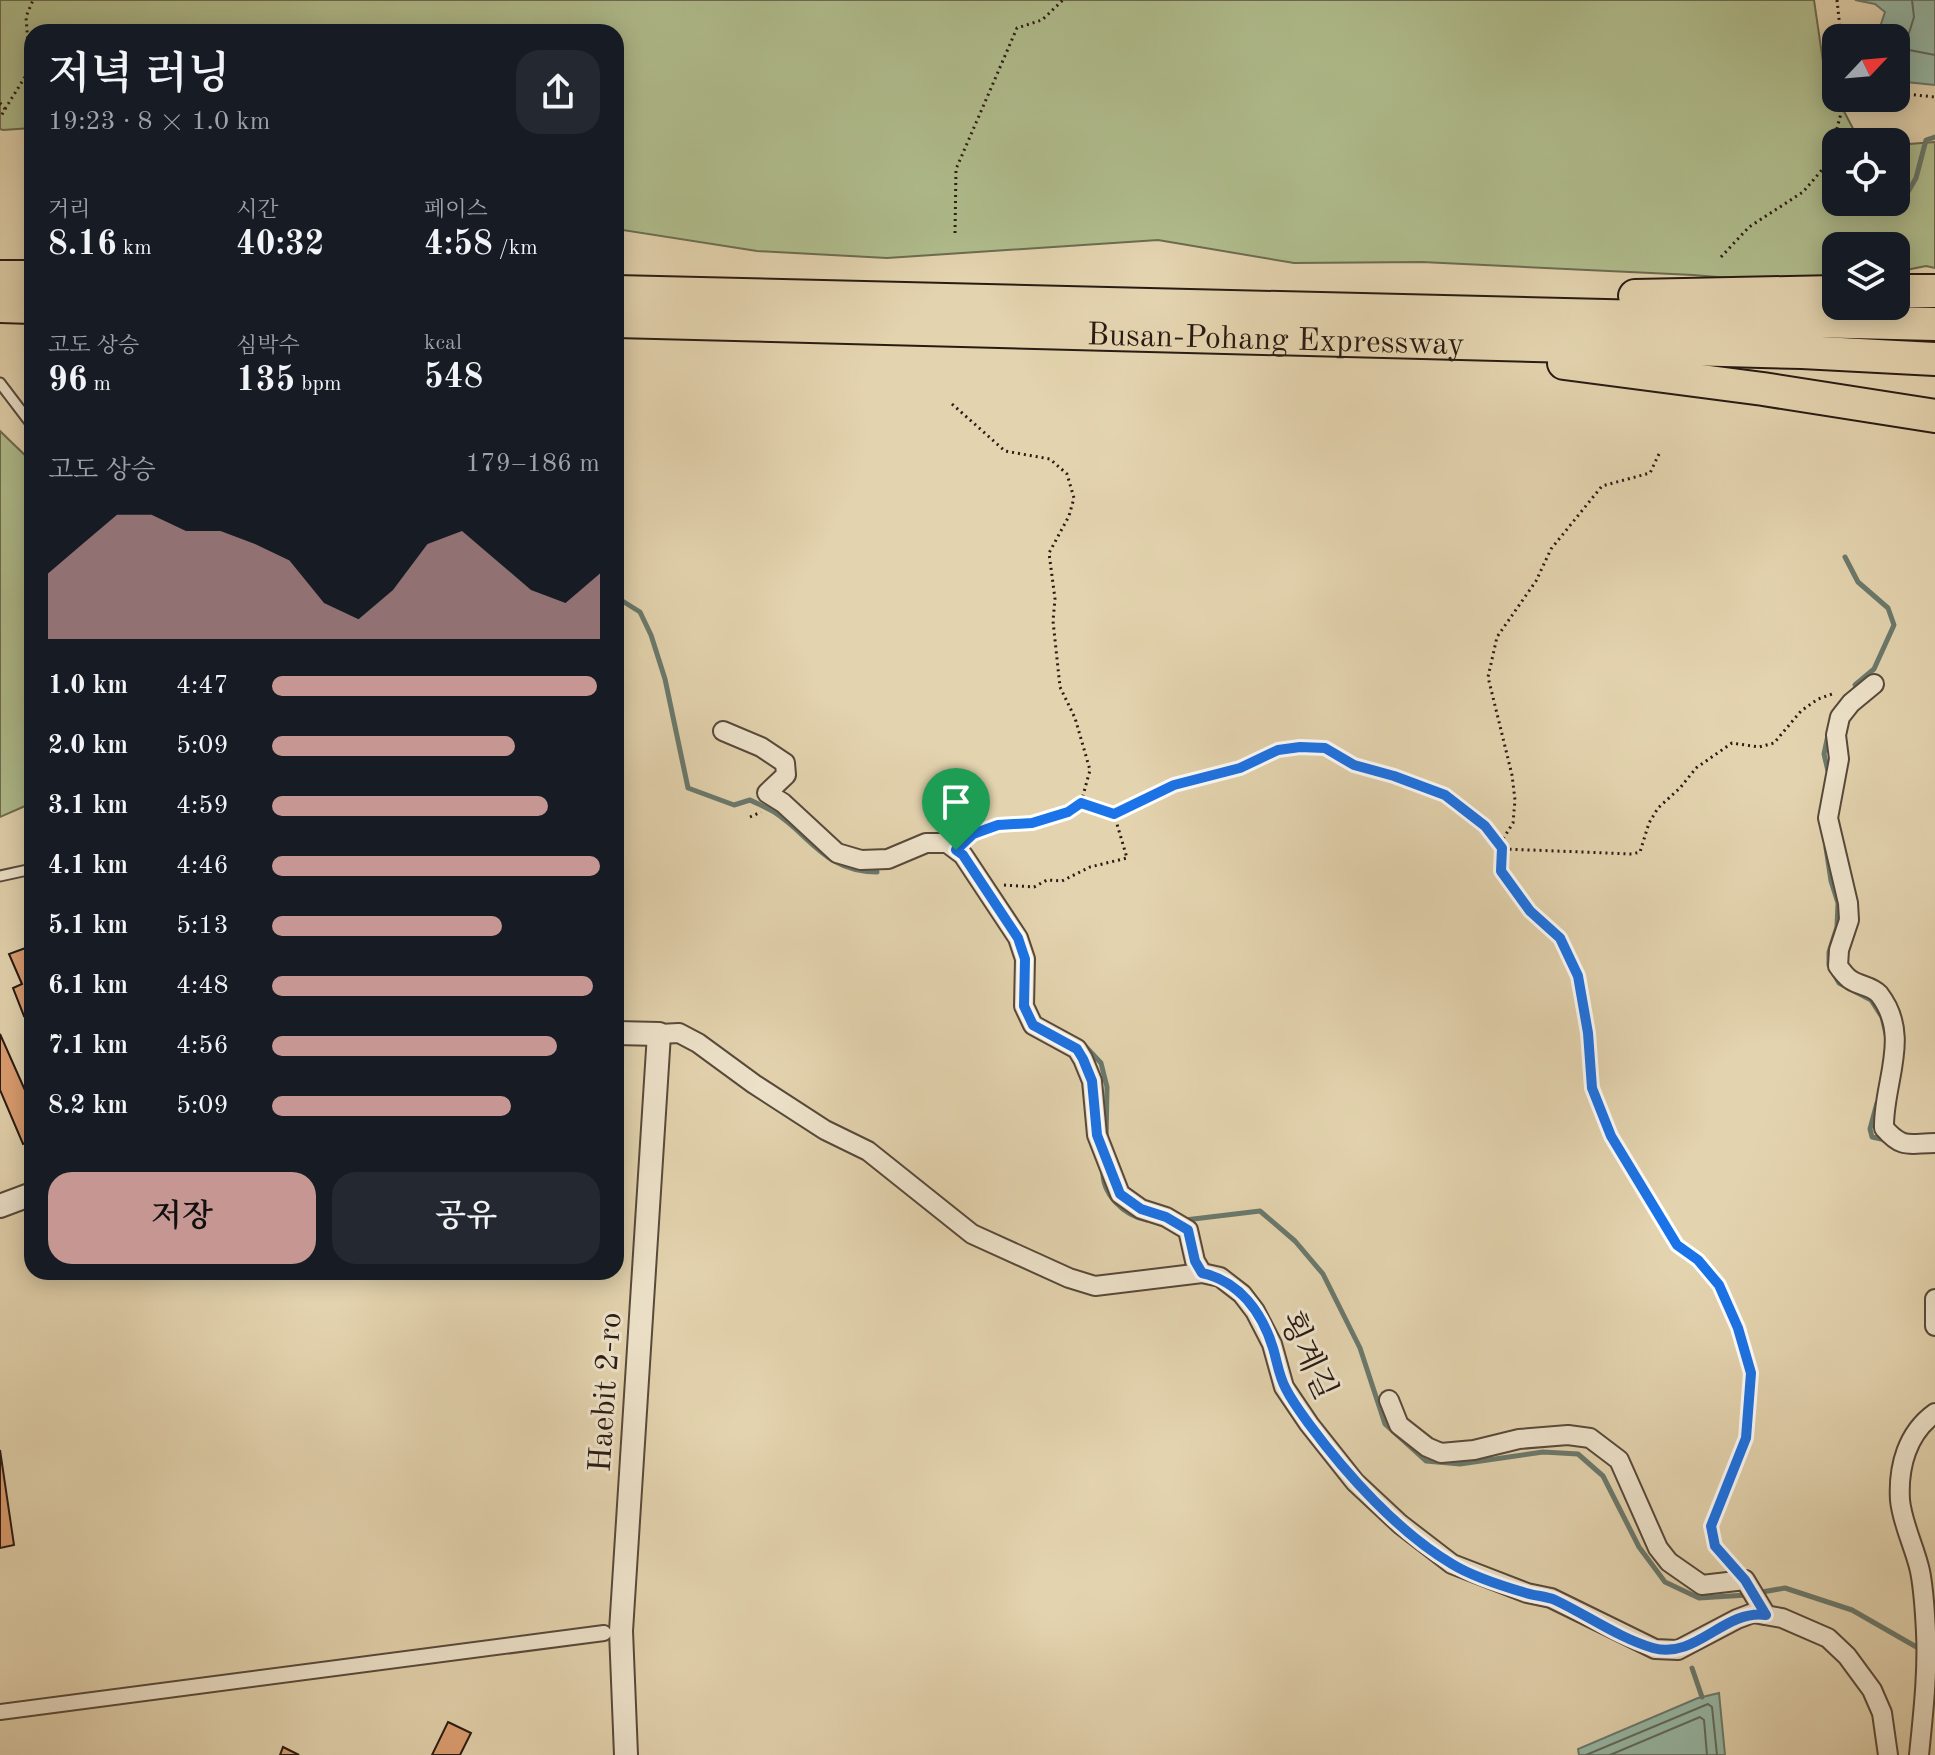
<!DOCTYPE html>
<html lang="ko">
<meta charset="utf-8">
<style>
body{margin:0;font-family:"Old Standard TT","Noto Serif KR",serif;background:#242831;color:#f1f3f6;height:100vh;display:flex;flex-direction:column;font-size:30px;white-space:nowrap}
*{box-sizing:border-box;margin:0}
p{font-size:26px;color:#9ea1a6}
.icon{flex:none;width:44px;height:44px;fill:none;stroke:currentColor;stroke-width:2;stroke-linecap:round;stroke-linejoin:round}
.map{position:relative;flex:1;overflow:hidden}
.panel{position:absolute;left:24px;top:24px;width:600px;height:1256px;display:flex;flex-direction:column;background:#171b24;border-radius:24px;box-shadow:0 4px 20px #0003}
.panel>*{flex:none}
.needle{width:52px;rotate:64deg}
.controls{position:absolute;left:1822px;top:24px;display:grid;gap:16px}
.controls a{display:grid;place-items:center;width:88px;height:88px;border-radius:16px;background:#171b24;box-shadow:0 4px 20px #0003;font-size:40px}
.pin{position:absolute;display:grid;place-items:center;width:68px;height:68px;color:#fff;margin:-82px -34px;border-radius:50% 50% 50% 0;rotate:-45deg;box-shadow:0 0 8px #0007}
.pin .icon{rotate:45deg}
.round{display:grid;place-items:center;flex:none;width:84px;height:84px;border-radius:24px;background:#242831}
.overview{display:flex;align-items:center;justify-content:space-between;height:136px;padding:0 24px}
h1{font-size:44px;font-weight:600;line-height:60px}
.stats{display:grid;grid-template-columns:repeat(3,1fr);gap:12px;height:136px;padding:8px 24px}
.stats div{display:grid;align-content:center}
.stats b{font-size:34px;font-weight:600}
.stats small{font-size:22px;font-weight:400}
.stats p{font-size:22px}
.chart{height:224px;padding:16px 24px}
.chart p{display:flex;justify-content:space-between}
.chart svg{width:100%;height:144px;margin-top:8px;fill:#c59692;opacity:.7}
.action{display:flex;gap:16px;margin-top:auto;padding:16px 24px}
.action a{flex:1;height:92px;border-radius:24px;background:#c59692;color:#111;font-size:32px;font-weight:600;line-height:92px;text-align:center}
.action a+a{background:#242831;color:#f1f3f6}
ul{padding:0 24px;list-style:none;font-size:26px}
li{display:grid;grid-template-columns:128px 96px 1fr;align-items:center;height:60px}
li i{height:20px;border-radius:10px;background:#c59692}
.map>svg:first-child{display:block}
.green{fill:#b0bd8d;stroke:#6c6c50;stroke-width:2}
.water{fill:#96b8a6;stroke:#6a796c;stroke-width:2}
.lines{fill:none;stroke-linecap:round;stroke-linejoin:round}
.shore{stroke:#606a5d;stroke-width:2}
.stream{stroke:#6a796c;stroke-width:5}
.building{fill:#dd9f72;stroke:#291b14;stroke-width:2}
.service-casing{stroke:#58493a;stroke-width:13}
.pedestrian-casing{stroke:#58493a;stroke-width:18}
.minor-casing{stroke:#58493a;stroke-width:22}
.tertiary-casing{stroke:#58493a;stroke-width:26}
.motorway-casing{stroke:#291b14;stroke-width:36}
.path{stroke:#291b14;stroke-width:3;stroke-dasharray:2 4;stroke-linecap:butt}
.service{stroke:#ede2ca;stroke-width:9}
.pedestrian{stroke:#ede2ca;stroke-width:14}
.minor{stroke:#ede2ca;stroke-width:18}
.tertiary{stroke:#ede2ca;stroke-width:22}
.motorway{stroke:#e3d3ae;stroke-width:32}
.route-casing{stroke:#fff;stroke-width:16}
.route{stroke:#1a73e8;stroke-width:10}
.labels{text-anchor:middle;stroke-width:6;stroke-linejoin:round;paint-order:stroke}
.street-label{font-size:32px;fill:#291b14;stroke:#ede2ca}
</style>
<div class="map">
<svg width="1935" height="1755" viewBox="0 0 1935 1755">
<rect width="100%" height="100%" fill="#e3d3ae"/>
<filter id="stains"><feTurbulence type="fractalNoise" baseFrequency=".0025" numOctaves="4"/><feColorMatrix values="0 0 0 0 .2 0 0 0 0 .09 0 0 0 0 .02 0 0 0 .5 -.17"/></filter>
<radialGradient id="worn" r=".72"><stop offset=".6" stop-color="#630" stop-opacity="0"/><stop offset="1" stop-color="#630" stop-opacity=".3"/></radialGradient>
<g class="green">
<polygon points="0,0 1814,0 1825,75 1860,142 1836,142 1836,202 1896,202 1896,145 1935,142 1935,268 1926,266 1896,272 1896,246 1836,246 1836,282 1815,285 1693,275 1422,262 1294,263 1158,240 887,258 757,251 616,229 616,32 32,32 32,128 3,130 0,129"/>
<polygon points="0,431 32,462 32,803 0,817"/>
</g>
<g class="water">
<polygon points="1855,0 1935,0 1935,85 1896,81 1896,38 1871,38 1879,30 1885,12 1875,4"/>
<polygon points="1719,1693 1725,1755 1579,1755 1578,1749 1698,1698"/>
</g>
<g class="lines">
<g class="shore">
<polyline points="1912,0 1914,17 1904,49 1935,55"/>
<polyline points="1586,1755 1708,1704 1712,1707 1717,1755"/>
<polyline points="1610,1755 1700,1717 1704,1720 1707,1755"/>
</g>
<g class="stream">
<polyline points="1901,204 1916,178 1926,140 1935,137"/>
<polyline points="1845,557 1858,582 1888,608 1894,625 1874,669 1855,685"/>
<path d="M 616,597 L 640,612 L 651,635 L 665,679 L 688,788 L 734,805 L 750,800 C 758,804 766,807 774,812 C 811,836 825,872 877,872"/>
<polyline points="1828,771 1824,754 1828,735"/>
<polyline points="1826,848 1831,881 1838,903 1837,927 1829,952 1829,965 1839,983 1871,1000 1882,1017 1886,1034"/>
<polyline points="1086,1047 1101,1063 1107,1087 1106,1143"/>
<polyline points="1877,1103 1870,1129 1872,1137 1886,1140"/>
<path d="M 1103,1169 C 1101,1194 1124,1216 1147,1220"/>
<polyline points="1185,1220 1260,1211 1295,1241 1323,1274 1360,1348 1385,1424 1426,1461 1460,1464 1543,1452 1578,1454 1603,1476 1639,1547 1665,1582 1699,1598 1747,1595"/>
<polyline points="1756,1593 1785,1588 1852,1610 1920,1649"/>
<polyline points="1692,1668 1702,1697"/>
</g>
</g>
<g class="building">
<polygon points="31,946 32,1012 24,1016 13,988 22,984 9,954"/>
<polygon points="0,1034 32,1106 32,1140 23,1144 0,1090"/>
<polygon points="0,1450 14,1545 0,1548"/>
<polygon points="448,1722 471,1733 460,1755 432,1755"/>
<polygon points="283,1747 299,1755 280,1755"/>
</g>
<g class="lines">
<defs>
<g id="service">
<polyline points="0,383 32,425"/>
<polyline points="0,876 32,869"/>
</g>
<polyline id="pedestrian" points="0,1712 604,1633"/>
<g id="minor">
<path d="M 1874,684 L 1851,703 L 1840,717 L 1836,735 L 1839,759 L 1828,818 L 1848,903 L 1849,920 L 1839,950 L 1838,966 C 1842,971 1846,977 1851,980 C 1860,986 1872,986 1879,994 C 1912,1036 1883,1082 1884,1128 C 1903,1150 1910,1143 1935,1143"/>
<polyline points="723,731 761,747 785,763 786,775 767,793 783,803 837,853 861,860 888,859 926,843 947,843 963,855 1018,938 1025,959 1024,1006 1033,1025 1077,1049 1083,1059 1092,1081 1097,1135 1120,1194 1141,1209 1166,1217 1188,1230 1195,1261 1202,1273"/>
<polyline points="659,1034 679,1033 698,1043 754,1084 825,1130 868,1151 972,1234 1069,1278 1095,1286 1202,1273 1220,1277 1242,1294 1255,1311 1272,1344 1284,1387 1309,1424 1355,1482 1400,1524 1452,1564 1527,1593 1551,1598 1655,1649 1678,1650 1737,1619 1753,1613 1782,1618 1828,1638 1847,1656 1872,1690 1882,1713 1888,1755"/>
<polyline points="1935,1299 1935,1326"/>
<polyline points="1389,1400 1399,1425 1427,1447 1441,1453 1474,1450 1519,1439 1568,1435 1590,1438 1619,1460 1658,1548 1669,1562 1702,1585 1745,1580 1766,1615"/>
<path d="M 1919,1755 C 1923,1715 1928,1673 1926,1632 C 1925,1612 1924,1591 1920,1571 C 1915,1548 1902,1523 1900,1500 C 1898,1467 1907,1433 1935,1413"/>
</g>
<g id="tertiary">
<polyline points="616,1033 659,1034 621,1631 626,1755"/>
<polyline points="0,1206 32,1194"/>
</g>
<g id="motorway">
<polyline points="0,277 32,277"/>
<polyline points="1896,291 1935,291"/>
<polyline points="616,292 1935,324"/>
<polyline points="1635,296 1836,292"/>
<polyline points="0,306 32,307"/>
<path id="s1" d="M 616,321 L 1802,352 L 1935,359"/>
<polyline points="1564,363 1763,389 1935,416"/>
</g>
</defs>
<use href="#service" class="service-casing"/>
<use href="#pedestrian" class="pedestrian-casing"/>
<use href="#minor" class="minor-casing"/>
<use href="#tertiary" class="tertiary-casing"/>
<use href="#motorway" class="motorway-casing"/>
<g class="path">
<polyline points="1837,0 1841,38"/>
<polyline points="1896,93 1935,97"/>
<polyline points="0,103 5,109 0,118"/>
<polyline points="5,109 30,69 26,17 33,0"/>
<polyline points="955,233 956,169 1017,28 1042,20 1063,0"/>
<polyline points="1721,257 1749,227 1803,192 1834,156 1835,136 1845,98"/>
<polyline points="952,404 1005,451 1050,459 1067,474 1074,498 1069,516 1049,553 1055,599 1053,621 1060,687 1075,718 1090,770 1081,803 1068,812 1032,823 998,825 971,837"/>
<polyline points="1659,454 1650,473 1602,486 1551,549 1536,581 1497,637 1488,677 1512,775 1515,800 1513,823 1503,839 1501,871 1530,911 1560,938 1578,976 1588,1033 1592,1088 1611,1136 1677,1245 1698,1260 1719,1285 1738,1328 1751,1373 1746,1438 1711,1526 1715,1546 1732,1565"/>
<polyline points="1081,803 1114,814 1174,785 1240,768 1278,750 1300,747 1325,748 1354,765 1394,776 1445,795 1485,826 1505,849 1632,854 1640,852 1649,823 1658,808 1680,788 1696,768 1732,743 1759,747 1774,743 1801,711 1818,699 1835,693"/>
<polyline points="750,817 761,812"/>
<polyline points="1004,885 1034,887 1047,880 1062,881 1090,867 1127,858 1114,814"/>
</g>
<use href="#service" class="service"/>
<use href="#pedestrian" class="pedestrian"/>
<use href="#minor" class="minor"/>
<use href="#tertiary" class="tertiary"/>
<use href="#motorway" class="motorway"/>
</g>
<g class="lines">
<defs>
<path id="route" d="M 1300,747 L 1325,748 L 1354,765 L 1394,776 L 1445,795 L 1485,826 L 1502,848 L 1501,871 L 1530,911 L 1560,938 L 1578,976 L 1588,1033 L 1592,1088 L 1611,1136 L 1677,1245 L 1698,1260 L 1719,1285 L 1738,1328 L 1751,1373 L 1746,1438 L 1711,1526 L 1715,1546 L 1745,1580 L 1766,1615 C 1724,1609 1696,1660 1653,1648 C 1619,1638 1587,1615 1555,1600 C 1546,1596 1535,1596 1526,1593 C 1502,1586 1473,1577 1452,1564 C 1398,1532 1346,1474 1309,1424 C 1301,1413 1292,1401 1286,1389 C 1279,1377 1277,1361 1273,1348 C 1262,1312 1239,1281 1202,1273 L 1195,1261 L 1188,1230 L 1166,1217 L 1141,1209 L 1120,1194 L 1097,1135 L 1092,1081 L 1083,1059 L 1077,1049 L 1033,1025 L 1024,1006 L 1025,959 L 1018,938 L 963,855 L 956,850 L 973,834 L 998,825 L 1032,823 L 1068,812 L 1081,803 L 1114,814 L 1174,785 L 1240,768 L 1278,750 Z"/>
</defs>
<use href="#route" class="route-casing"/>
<use href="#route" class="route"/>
</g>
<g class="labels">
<g class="street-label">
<text dy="11" stroke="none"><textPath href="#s1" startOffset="660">Busan-Pohang Expressway</textPath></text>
<text transform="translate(1309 1355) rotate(65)" y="11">횡계길</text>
<text transform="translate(604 1392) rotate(-86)" y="11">Haebit 2-ro</text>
</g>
</g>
<rect width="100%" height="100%" filter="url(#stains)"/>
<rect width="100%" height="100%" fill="url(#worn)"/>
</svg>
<div class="controls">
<a><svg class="needle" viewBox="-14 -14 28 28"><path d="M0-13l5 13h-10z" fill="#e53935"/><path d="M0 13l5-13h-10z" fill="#9ea1a6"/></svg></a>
<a><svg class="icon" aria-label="locate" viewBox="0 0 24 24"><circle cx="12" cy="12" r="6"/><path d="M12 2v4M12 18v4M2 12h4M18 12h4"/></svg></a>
<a><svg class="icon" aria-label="layers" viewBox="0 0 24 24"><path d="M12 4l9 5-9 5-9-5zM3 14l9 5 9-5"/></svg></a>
</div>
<div class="pin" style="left:956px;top:850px;background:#1e9e55"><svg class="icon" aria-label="arrive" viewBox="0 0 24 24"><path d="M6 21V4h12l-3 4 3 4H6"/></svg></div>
<section class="panel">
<div class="overview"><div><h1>저녁 러닝</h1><p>19:23 · 8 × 1.0 km</p></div><a class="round"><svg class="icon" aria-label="share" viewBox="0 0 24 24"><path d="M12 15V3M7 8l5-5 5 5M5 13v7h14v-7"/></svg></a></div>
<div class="stats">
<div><p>거리</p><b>8.16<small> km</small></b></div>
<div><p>시간</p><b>40:32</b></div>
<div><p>페이스</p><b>4:58<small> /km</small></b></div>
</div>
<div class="stats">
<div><p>고도 상승</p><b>96<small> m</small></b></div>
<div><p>심박수</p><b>135<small> bpm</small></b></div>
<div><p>kcal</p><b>548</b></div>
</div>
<div class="chart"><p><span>고도 상승</span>179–186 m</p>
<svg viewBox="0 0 160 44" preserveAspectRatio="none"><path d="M0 44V24L10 15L20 6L30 6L40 11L50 11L60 15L70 20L80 33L90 38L100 29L110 15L120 11L130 20L140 29L150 33L160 24V44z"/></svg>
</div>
<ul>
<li><b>1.0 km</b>4:47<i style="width:99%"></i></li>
<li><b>2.0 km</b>5:09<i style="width:74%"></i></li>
<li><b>3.1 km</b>4:59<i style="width:84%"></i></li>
<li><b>4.1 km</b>4:46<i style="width:100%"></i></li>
<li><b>5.1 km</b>5:13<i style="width:70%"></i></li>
<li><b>6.1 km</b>4:48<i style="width:98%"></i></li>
<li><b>7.1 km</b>4:56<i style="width:87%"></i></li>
<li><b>8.2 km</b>5:09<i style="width:73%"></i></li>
</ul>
<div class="action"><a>저장</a><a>공유</a></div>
</section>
</div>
